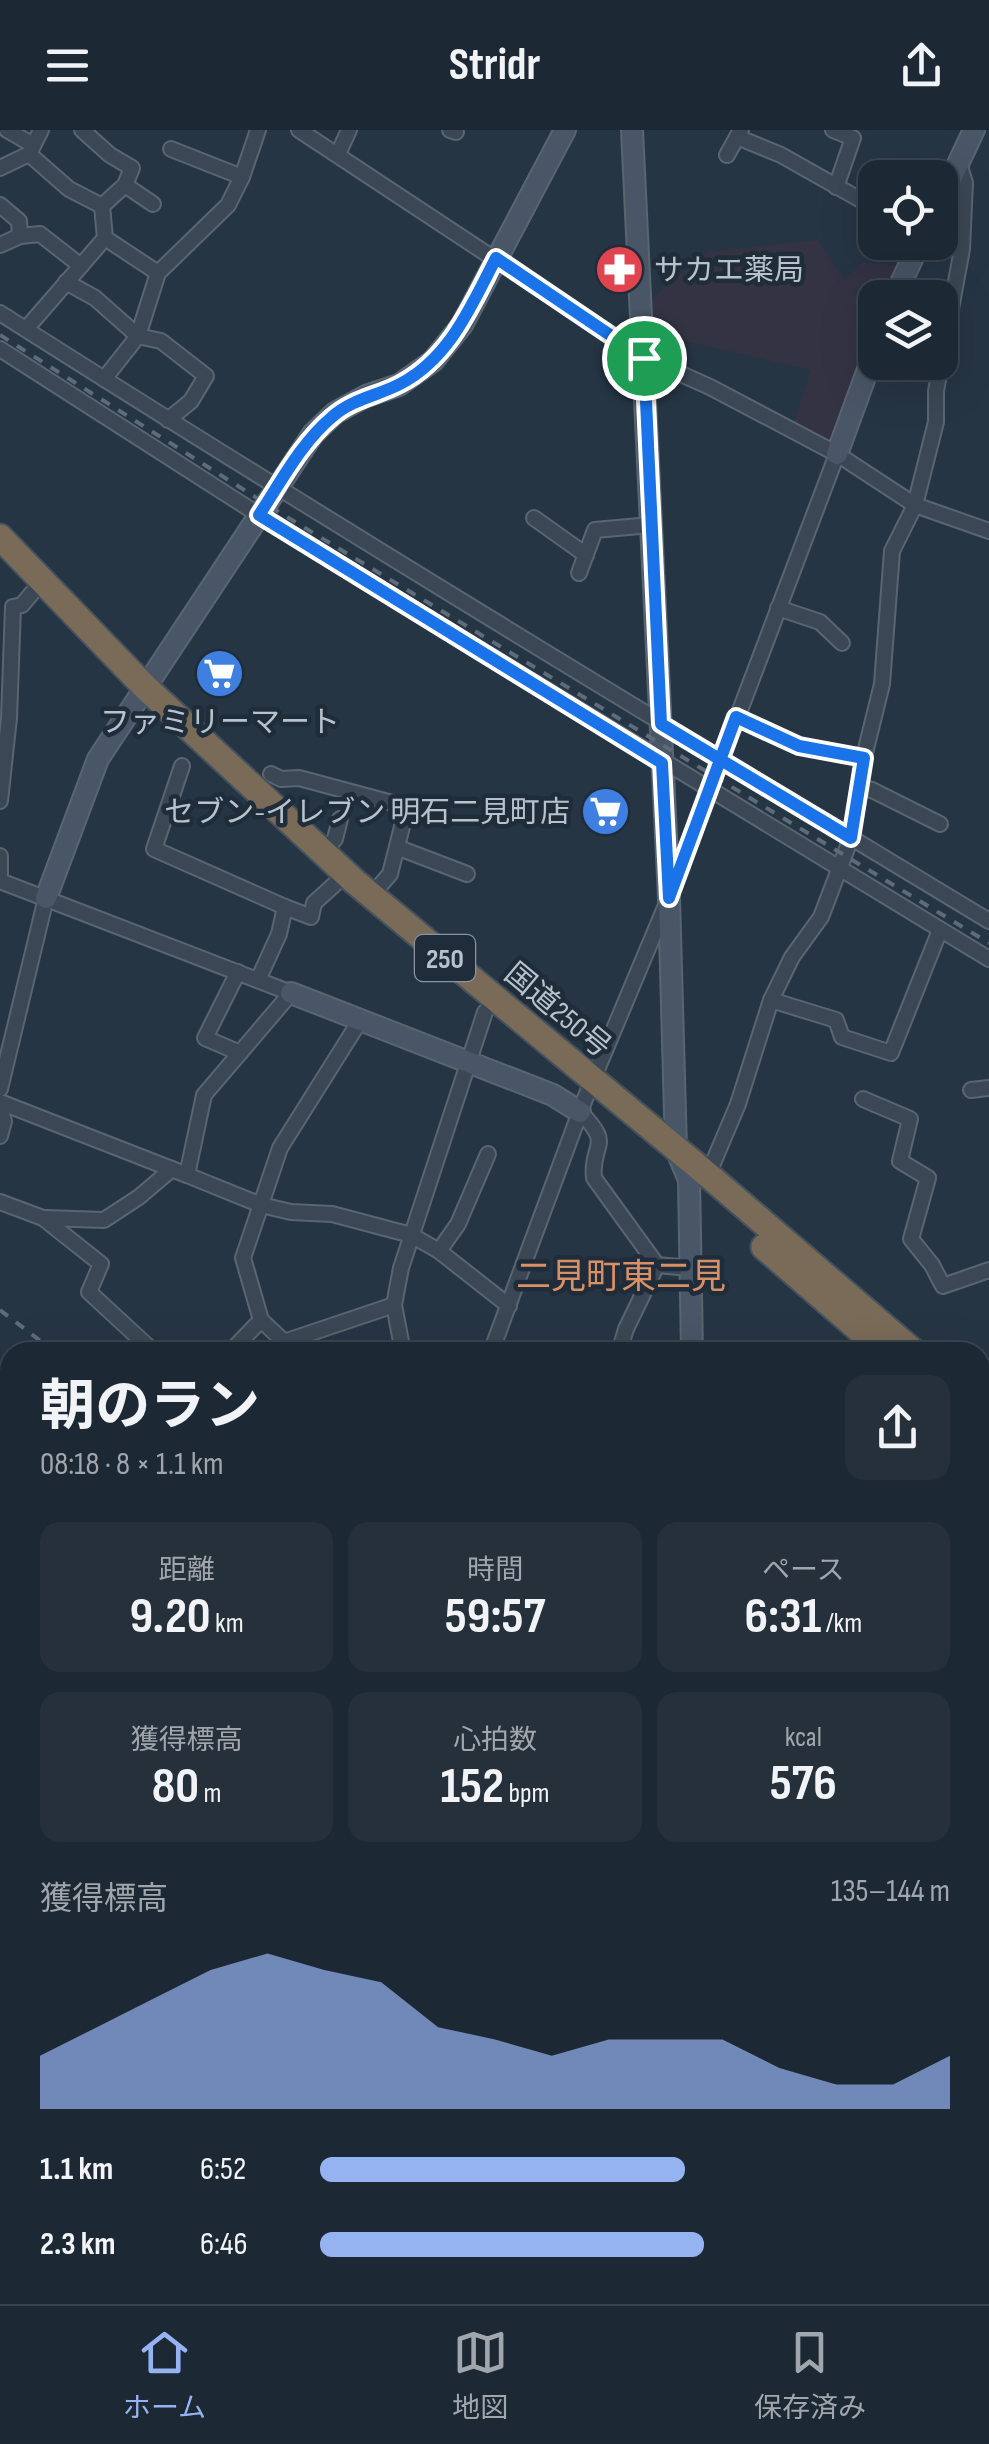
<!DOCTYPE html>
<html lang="ja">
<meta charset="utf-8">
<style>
body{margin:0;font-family:"Sofia Sans Condensed","Noto Sans JP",sans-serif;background:#25303b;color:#f1f3f6;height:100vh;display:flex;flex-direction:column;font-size:38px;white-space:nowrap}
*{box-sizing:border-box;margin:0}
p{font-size:32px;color:#a0a6ac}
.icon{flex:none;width:55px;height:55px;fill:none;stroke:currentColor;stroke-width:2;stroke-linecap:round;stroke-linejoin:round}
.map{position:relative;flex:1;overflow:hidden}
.side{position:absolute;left:0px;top:1212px;width:990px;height:962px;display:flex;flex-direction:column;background:#1c2833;border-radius:30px 30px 0 0;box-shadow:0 10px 40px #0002,0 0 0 2px #3a444e}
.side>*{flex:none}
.buttons{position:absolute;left:858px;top:30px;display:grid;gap:20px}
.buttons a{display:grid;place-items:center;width:100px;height:100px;border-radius:20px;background:#1c2833;box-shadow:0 10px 40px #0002,0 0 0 2px #3a444e;font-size:50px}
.pin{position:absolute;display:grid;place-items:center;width:85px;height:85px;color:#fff;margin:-42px;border:5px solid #fff;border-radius:50%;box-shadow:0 2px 10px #0007}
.round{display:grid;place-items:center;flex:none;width:105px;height:105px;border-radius:20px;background:#25303b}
.summary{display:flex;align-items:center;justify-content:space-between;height:170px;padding:0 40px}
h1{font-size:55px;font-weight:700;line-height:75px}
.stats{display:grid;grid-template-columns:repeat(3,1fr);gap:15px;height:170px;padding:10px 40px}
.stats div{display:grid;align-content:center;border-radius:20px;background:#25303b;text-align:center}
.stats b{font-size:50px;font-weight:700}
.stats small{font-size:28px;font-weight:400}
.stats p{font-size:28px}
.chart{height:280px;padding:20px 40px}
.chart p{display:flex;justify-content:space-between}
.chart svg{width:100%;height:180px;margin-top:10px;fill:#95b2f1;opacity:.7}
ul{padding:0 40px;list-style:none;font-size:32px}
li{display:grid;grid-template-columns:160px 120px 1fr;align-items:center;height:75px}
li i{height:25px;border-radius:12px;background:#95b2f1}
header{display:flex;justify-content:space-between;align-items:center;height:130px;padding:0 40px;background:#1c2833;font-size:45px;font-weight:700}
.tab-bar{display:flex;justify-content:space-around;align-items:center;height:140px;border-top:2px solid #3a444e;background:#1c2833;font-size:28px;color:#a0a6ac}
.tab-bar a{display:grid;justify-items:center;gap:5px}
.tab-bar .active{color:#95b2f1}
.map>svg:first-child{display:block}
.medical{fill:#343344}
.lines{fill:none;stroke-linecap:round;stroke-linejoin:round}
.street-casing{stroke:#596571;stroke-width:18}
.secondary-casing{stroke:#596571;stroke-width:24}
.highway-casing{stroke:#45525e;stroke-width:29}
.street{stroke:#3b4754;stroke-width:14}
.secondary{stroke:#495667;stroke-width:20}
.highway{stroke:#7a6a58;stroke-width:25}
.rail{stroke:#5d6b7b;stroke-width:4;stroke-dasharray:10 10;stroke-linecap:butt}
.route-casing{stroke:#fff;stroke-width:20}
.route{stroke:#1a73e8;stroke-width:12}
.labels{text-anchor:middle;stroke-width:9;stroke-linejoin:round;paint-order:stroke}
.shield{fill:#1f2c39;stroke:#8a95a1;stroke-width:2.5}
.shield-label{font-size:28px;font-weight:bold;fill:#b8c2cd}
.poi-label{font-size:30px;fill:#b8c2cd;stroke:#1f2c39;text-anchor:start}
.street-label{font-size:30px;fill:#b8c2cd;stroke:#1f2c39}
.quarter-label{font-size:35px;fill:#da9066;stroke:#1f2c39}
</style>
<header><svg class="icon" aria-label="menu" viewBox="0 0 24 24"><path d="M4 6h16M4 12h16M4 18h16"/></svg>Stridr<svg class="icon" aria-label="share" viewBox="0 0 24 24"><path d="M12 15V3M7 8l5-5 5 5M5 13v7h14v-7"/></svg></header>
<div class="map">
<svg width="989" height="2174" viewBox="0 0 989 2174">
<rect width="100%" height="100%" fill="#263544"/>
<polygon class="medical" points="818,110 844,149 863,132 901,136 887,167 875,168 875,194 832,310 824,310 794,292 811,240 651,203 648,172 707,122"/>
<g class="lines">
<defs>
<g id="street">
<polyline points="7,0 33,15"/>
<polyline points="82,0 110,25 132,38 125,55 102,76"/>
<polyline points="299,0 643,227 710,257 837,324 915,375 989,401"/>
<polyline points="450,0 456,2"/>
<polyline points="833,0 853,8 836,57"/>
<polyline points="737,7 781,25 875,78"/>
<polyline points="171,19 242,47"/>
<polyline points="338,24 349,0"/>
<polyline points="727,25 741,0"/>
<polyline points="0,38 29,24 41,0"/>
<polyline points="125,55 153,74"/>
<polyline points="0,75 19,91 20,106"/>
<polyline points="105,108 158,143"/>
<polyline points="0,115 20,106 40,104 81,136"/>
<polyline points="66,152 95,168 138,206 161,211 206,246 191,271 168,290"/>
<path d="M 0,183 C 327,391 658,591 989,791"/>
<polyline points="26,199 105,108 102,76 69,59 29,24"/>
<polyline points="0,219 259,385 989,829"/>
<polyline points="104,249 138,206 158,143 228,75 242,47 258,0"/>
<polyline points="534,388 586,425"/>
<polyline points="579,443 595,400 651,395"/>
<polyline points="778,478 820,492 842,513"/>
<polyline points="736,587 799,616 864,627"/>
<polyline points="182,636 154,719 285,777 279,804 258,850"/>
<polyline points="271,644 281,649 299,648 407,677 390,744 371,766"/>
<polyline points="859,657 872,660 940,694"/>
<polyline points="0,671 9,588 13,477 22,475 32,463"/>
<polyline points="399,718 467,744"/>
<polyline points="323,723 335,709 340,689"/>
<polyline points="0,726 0,745"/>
<polyline points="0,751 291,863 204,965 187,1045 0,972"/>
<polyline points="285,777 311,787 314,773 335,754"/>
<polyline points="238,842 205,908 240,923"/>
<polyline points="771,870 836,890 842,907 891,923 940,800"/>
<polyline points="0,959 46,768"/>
<polyline points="971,960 989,958"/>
<polyline points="863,969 910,989 900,1031 928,1048 911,1109 932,1135 943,1156 989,1140"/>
<polyline points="0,979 4,991 0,1006"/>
<path d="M 580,982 C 615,1017 590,1013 594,1048 L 657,1135 L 689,1138"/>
<polyline points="187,1045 261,1075 291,1082 332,1084 411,1105 439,1121 509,1176"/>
<polyline points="708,1045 738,974 771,870 792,827 821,787 851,708 864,627 882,554 892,421 915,375 936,292 936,261 962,119 965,53 959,33"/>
<polyline points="0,1072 43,1088 101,1134 89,1162 154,1222"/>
<polyline points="45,1088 104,1090 139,1067 172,1039"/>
<polyline points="439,1121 458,1094 488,1024"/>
<polyline points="261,1190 295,1222"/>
<polyline points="284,1212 394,1175"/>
<polyline points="230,1222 261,1190 243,1128 280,1018 361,889"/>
<polyline points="403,1222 394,1175 401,1138 485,882"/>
<polyline points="491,1222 586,966 669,768 837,324"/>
<polyline points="619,1222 626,1199 657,1135"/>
<polyline points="980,1317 989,1324"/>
<polyline points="0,1541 10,1541"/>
<polyline points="0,1680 10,1687"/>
<polyline points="0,1729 10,1696"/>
<polyline points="980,1773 989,1773"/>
<polyline points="0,1797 10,1797"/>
<polyline points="0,1879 10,1876"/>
<polyline points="980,1946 989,1935"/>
<polyline points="0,1966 10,1965"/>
<polyline points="980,2030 989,1957"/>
<polyline points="0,2038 10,2046"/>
<polyline points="980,2062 989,2071"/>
<polyline points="0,2089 10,2072"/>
<polyline points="980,2129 989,2137"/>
<polyline points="164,2165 175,2174"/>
<polyline points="99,2174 104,2165"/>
<polyline points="264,2174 271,2165"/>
<polyline points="405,2174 411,2165"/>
<polyline points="553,2174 556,2165"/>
<polyline points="612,2174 616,2165"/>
<polyline points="890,2174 891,2165"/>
</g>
<g id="secondary">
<polyline points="632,0 669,768 676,1019 689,1050 692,1222"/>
<polyline points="940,72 974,0"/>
<polyline points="894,168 920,112"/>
<polyline points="837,324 875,220"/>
<polyline points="46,768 98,629 313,304 335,283 366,266 399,255 433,231 462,195 565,0"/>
<polyline points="291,863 553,965 580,982"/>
<polyline points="980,1253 989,1242"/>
<polyline points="0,1358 10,1359"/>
<polyline points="687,2165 689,2174"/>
</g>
<g id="highway">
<polyline points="0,407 145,557 354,751 708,1045 914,1222"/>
<polyline points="764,1117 885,1222"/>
<polyline points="980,1279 989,1286"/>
</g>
</defs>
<use href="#street" class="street-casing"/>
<use href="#secondary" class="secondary-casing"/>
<use href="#highway" class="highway-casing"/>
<use href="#street" class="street"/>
<use href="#secondary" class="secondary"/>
<use href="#highway" class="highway"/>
<g class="rail">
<polyline points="0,205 282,384 989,813"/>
<polyline points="0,1180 55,1222"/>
<polyline points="980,2103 989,2112"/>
</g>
</g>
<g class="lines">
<defs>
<path id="route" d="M 644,228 L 496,128 C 471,176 450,228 400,254 C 377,266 352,269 332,287 C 301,313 281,352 259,385 L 662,633 L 669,768 L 736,587 L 799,616 L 864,628 L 851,708 L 661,594 L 644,228"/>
</defs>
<use href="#route" class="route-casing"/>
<use href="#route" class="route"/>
</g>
<defs>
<symbol id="pharmacy-disc" viewBox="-11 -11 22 22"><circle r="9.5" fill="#e0444e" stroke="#1f2c39"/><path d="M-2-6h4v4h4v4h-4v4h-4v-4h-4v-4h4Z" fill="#fff"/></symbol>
<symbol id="supermarket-disc" viewBox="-11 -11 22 22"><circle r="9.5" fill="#3f7fe0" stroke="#1f2c39"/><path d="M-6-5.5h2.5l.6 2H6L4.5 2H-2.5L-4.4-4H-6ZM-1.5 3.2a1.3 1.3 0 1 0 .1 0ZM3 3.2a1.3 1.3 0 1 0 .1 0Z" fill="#fff"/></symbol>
</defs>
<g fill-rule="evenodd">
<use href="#pharmacy-disc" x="592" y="112" width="55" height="55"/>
<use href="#supermarket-disc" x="192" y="516" width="55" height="55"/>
<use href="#supermarket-disc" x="578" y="654" width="55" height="55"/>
</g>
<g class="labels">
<rect class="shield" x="415" y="805" width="60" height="46" rx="8"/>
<g class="shield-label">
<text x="445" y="838">250</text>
</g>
<g class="poi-label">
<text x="654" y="150">サカエ薬局</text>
<text x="220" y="602" text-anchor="middle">ファミリーマート</text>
<text x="570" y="692" text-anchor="end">セブン-イレブン 明石二見町店</text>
</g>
<g class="street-label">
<text transform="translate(558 880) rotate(40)" y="10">国道250号</text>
</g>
<g class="quarter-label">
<text x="621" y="1158">二見町東二見</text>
</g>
</g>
</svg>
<div class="buttons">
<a><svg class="icon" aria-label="locate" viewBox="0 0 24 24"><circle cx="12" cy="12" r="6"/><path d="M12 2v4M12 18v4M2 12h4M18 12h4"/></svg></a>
<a><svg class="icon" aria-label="layers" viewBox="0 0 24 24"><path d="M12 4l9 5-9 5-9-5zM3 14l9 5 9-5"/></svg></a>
</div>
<div class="pin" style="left:644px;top:228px;background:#1e9e55"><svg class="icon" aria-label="arrive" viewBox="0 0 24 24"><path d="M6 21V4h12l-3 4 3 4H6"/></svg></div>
<section class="side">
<div class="summary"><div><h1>朝のラン</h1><p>08:18 · 8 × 1.1 km</p></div><a class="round"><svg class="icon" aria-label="share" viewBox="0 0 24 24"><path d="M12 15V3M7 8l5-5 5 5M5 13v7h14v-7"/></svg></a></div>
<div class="stats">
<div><p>距離</p><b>9.20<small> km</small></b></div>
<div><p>時間</p><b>59:57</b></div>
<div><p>ペース</p><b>6:31<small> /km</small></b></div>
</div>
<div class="stats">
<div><p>獲得標高</p><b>80<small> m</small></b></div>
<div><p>心拍数</p><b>152<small> bpm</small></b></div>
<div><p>kcal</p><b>576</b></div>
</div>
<div class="chart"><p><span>獲得標高</span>135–144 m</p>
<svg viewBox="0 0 160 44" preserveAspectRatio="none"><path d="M0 44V31L10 24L20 17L30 10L40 6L50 10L60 13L70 24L80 27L90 31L100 27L110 27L120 27L130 34L140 38L150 38L160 31V44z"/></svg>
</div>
<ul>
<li><b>1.1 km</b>6:52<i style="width:58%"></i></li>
<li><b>2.3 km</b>6:46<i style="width:61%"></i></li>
</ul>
</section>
</div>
<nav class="tab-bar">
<a class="active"><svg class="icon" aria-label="home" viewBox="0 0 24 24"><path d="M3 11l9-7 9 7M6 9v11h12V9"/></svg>ホーム</a>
<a><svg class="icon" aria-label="map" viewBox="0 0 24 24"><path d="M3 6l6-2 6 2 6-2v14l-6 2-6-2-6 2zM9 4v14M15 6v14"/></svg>地図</a>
<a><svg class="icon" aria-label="saved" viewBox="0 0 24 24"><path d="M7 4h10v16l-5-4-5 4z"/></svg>保存済み</a>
</nav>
